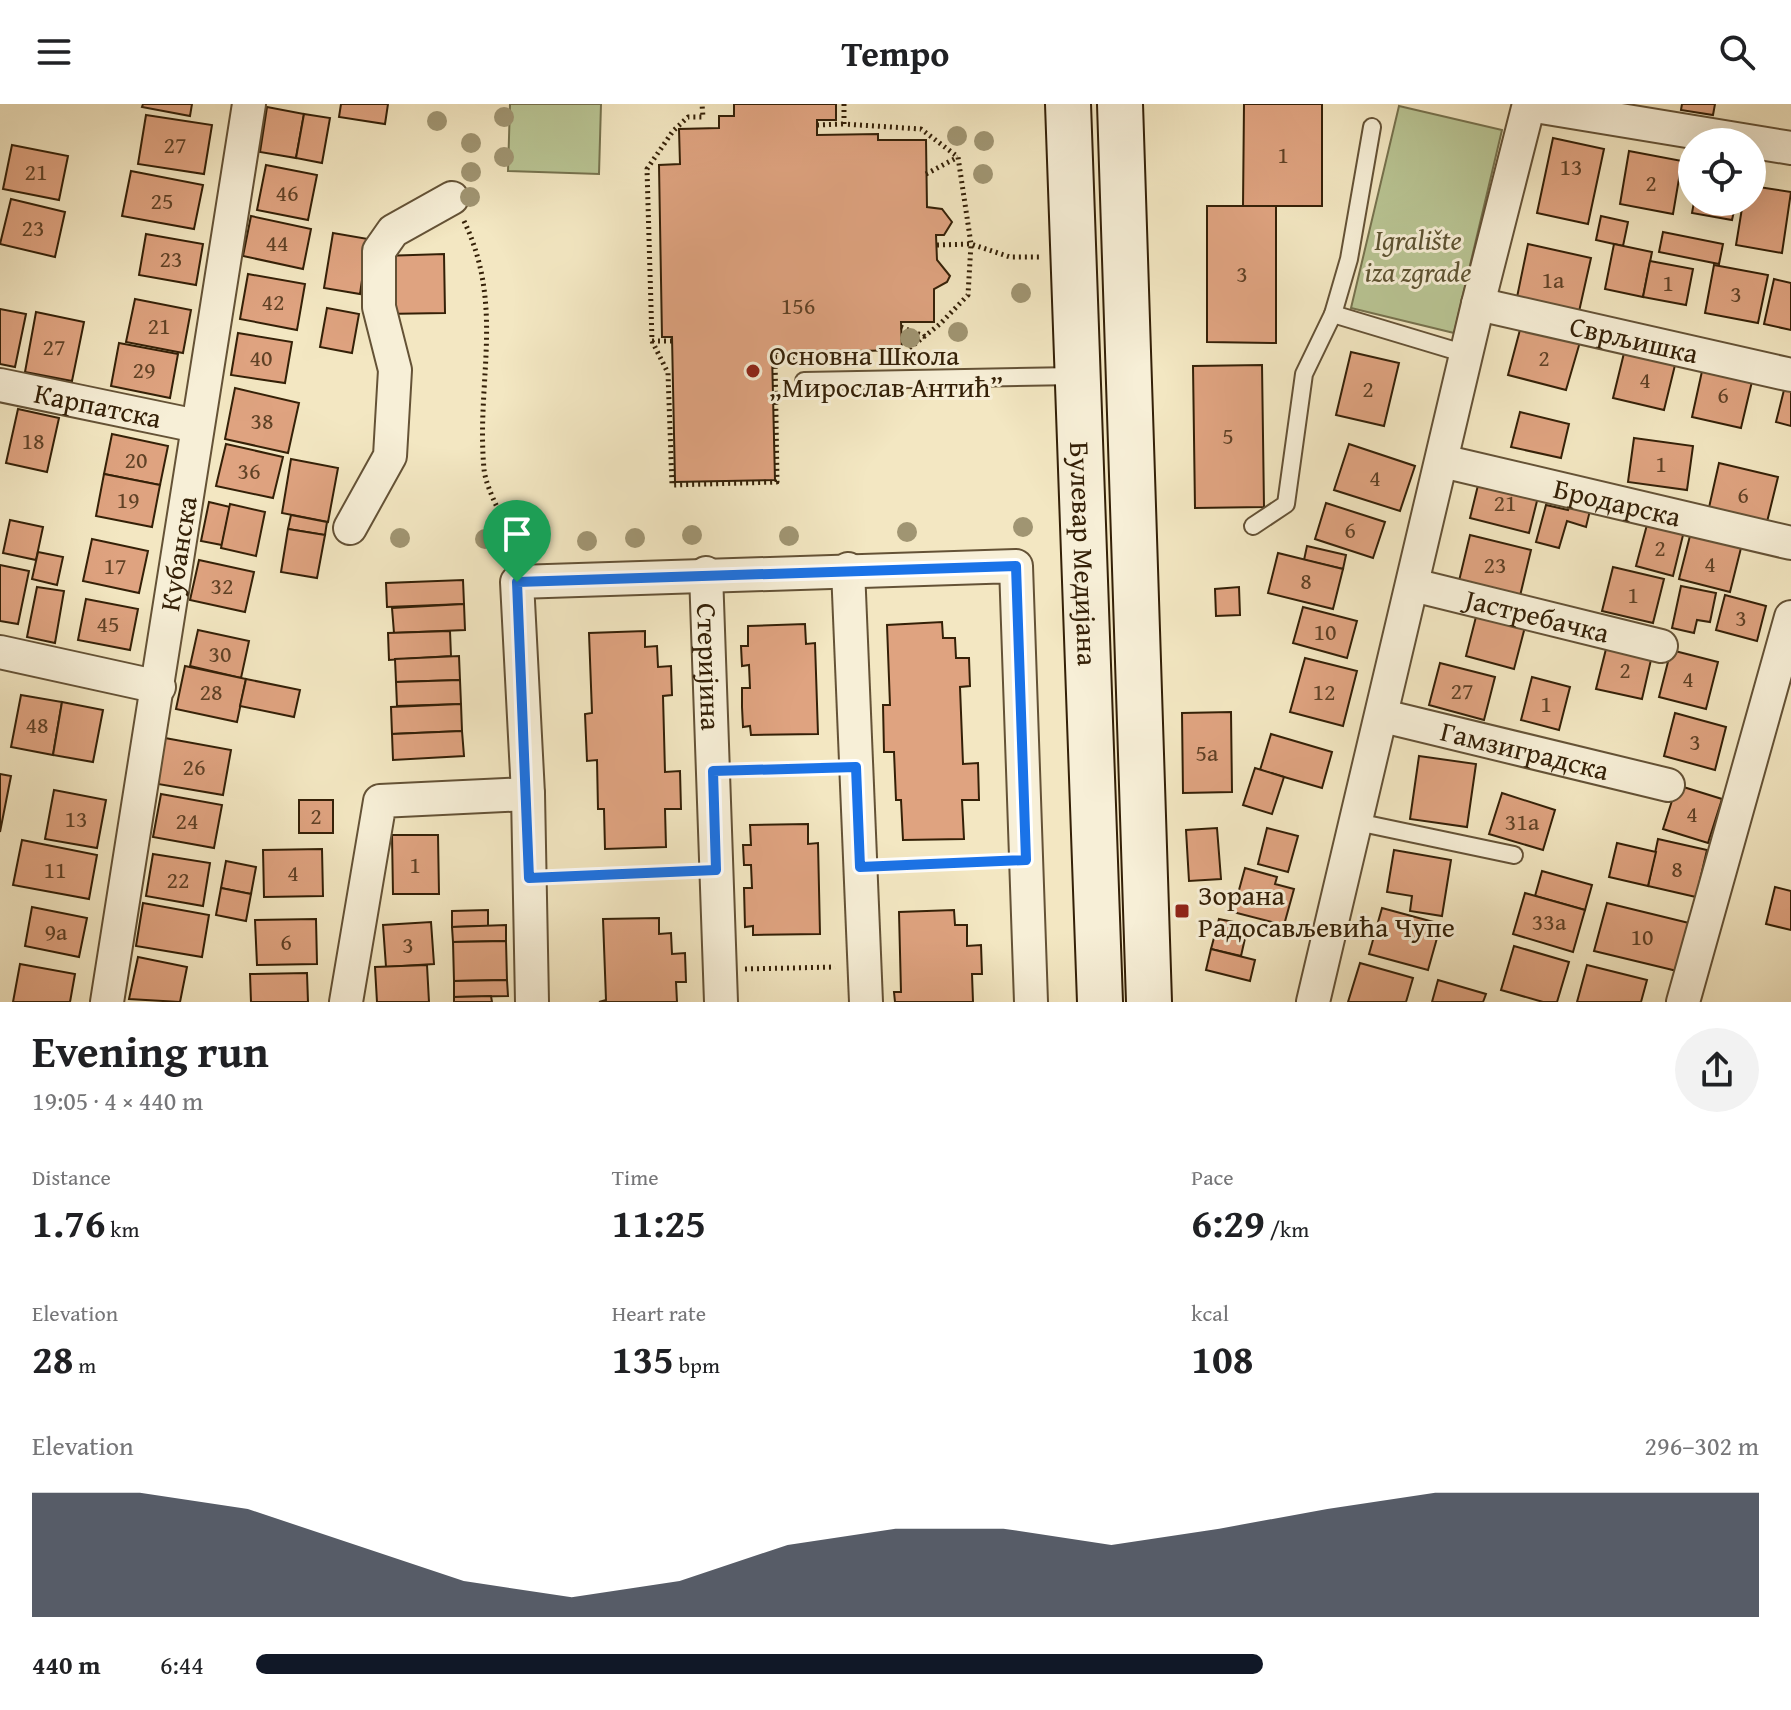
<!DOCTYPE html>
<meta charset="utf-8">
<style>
body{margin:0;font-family:"Gentium Book Plus",serif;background:#f2f2f2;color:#202124;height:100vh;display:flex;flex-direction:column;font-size:30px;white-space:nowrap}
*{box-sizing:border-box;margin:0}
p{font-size:26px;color:#757577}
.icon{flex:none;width:44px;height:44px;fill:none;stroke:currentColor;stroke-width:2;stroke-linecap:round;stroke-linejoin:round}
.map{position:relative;height:898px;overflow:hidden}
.panel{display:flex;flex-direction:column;background:#fff;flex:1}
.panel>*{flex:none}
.buttons{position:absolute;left:1678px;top:24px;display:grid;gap:16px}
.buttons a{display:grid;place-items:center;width:88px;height:88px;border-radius:50%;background:#fff;box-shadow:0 8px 32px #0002;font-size:40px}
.pin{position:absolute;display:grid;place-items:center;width:68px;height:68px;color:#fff;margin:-82px -34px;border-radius:50% 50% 50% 0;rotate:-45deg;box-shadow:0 0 8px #0007}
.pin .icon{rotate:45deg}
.round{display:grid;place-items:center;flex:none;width:84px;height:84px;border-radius:42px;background:#f2f2f2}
.summary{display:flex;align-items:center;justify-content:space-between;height:136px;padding:0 32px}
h1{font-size:44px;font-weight:600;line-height:60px}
.metrics{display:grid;grid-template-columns:repeat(3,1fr);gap:12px;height:136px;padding:8px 32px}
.metrics div{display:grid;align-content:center}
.metrics b{font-size:40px;font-weight:600}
.metrics small{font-size:22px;font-weight:400}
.metrics p{font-size:22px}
.chart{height:224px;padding:16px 32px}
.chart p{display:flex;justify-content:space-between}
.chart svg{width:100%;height:144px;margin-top:8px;fill:#111827;opacity:.7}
ul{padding:0 32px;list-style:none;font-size:26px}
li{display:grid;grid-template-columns:128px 96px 1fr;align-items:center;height:60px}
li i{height:20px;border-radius:10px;background:#111827}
header{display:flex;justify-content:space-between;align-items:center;height:104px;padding:0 32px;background:#fff;font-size:36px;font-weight:600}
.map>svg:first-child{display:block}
.green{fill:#b9c594;stroke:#76724e;stroke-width:2}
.building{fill:#dfa380;stroke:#342007;stroke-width:2}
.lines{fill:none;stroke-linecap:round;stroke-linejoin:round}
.lane-casing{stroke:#645236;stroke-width:20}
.street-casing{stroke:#645236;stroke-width:36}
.secondary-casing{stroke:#342007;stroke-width:48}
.path{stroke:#342007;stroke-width:5;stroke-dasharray:2 4;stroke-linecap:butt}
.lane{stroke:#f7efd7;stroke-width:16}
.street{stroke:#f7efd7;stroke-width:32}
.secondary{stroke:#f7efd7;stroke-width:44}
.tree{fill:#a09572}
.route-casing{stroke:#fff;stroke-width:16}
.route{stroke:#1a73e8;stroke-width:10}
.poi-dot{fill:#8f2418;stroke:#f7efd7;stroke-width:3}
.labels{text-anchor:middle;stroke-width:6;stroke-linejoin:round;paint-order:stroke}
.number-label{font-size:24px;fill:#5f4125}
.park-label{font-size:28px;font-style:italic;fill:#5c5231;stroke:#f7efd7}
.street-label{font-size:28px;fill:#342007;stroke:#f7efd7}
.poi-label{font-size:28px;fill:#342007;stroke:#f7efd7;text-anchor:start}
</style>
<header><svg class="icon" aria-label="menu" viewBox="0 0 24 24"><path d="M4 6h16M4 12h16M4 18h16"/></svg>Tempo<svg class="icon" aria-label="search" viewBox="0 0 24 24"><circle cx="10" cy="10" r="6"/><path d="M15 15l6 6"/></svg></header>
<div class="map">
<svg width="1791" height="898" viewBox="0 0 1791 898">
<rect width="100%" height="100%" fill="#f3e7c2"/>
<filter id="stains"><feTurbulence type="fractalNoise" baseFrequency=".0025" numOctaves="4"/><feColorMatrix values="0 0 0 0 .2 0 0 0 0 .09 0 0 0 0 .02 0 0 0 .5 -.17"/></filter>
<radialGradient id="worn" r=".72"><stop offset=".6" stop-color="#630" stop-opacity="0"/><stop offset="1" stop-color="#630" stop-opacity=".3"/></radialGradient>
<g class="green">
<polygon points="510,0 601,0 599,70 508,67"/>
<polygon points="1399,2 1502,26 1454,229 1351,204"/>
</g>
<g class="building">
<polygon points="143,0 192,0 190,12 142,3"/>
<polygon points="341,0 388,0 385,20 339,13"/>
<polygon points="734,0 836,0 836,16 817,16 817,31 878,30 878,36 926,36 927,103 942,105 952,118 944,131 936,131 937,156 950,172 947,178 934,185 934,218 901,218 902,246 772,249 775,376 675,378 672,233 662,233 659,61 680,60 679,25 719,24 719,12 734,12"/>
<polygon points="1244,0 1322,0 1322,102 1243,102"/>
<polygon points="1682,0 1715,0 1713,11 1681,6"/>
<polygon points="267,3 304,10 296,54 260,48"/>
<polygon points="304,10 330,14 322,59 296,54"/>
<polygon points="146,11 212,21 204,70 138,60"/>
<polygon points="1553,34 1604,45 1588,120 1537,109"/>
<polygon points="12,41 68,52 59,96 3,85"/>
<polygon points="1629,47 1682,57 1673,110 1620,100"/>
<polygon points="266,61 317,71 308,116 257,106"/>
<polygon points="131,67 203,81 194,125 122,112"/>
<polygon points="1752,82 1791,88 1782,149 1736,141 1743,98 1752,98"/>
<polygon points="11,95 65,108 55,153 0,140"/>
<polygon points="1694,98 1736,98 1732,116 1692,109"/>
<polygon points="1207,102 1276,102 1276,239 1207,238"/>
<polygon points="251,112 311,125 303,165 243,152"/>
<polygon points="1601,112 1628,118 1623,142 1596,136"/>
<polygon points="1663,128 1723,140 1719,160 1659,148"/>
<polygon points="333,129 368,135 360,190 324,184"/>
<polygon points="146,130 203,140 196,181 139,171"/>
<polygon points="1528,140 1591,154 1578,212 1516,198"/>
<polygon points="1614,140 1652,148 1643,193 1605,185"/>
<polygon points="444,150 445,209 383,210 382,152"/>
<polygon points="1650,157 1693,165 1686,201 1643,193"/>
<polygon points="1714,161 1768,171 1758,219 1705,209"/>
<polygon points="248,170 305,180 297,226 240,215"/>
<polygon points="1774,175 1791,179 1791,226 1764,220"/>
<polygon points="135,195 191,206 183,249 126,238"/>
<polygon points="327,204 359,210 352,249 320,243"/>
<polygon points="0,205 26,210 15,263 0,260"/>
<polygon points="36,208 84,218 72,277 25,268"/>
<polygon points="1521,222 1580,238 1566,286 1508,271"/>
<polygon points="238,229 292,238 285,279 231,271"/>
<polygon points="119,239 178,250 170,294 111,282"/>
<polygon points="1625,245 1676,257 1664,306 1613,294"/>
<polygon points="1351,248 1399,259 1384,322 1336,311"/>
<polygon points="1704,258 1754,269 1741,324 1692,313"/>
<polygon points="1262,261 1264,403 1195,404 1193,262"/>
<polygon points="1787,274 1791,275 1791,322 1776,318"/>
<polygon points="235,284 299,299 288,349 225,335"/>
<polygon points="18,305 59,314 47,368 6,359"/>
<polygon points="1520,308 1569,320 1561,354 1511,343"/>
<polygon points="112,330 168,342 160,381 104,370"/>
<polygon points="1634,334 1693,342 1687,386 1628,378"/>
<polygon points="226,340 283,353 273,394 216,382"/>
<polygon points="1349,340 1415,362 1400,407 1334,386"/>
<polygon points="291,355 338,364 328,418 282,409"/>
<polygon points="1719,359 1778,373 1766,422 1708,408"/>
<polygon points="1481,369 1540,385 1529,429 1470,414"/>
<polygon points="104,370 160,381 152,423 96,412"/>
<polygon points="1572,389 1593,394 1586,423 1567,417 1559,444 1536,438 1546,401 1568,406"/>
<polygon points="209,398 230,403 222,441 201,437"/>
<polygon points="1326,399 1385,418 1373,454 1315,435"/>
<polygon points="230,400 265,408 256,452 221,444"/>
<polygon points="291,411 327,418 325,431 288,425"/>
<polygon points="10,416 43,423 36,456 3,449"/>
<polygon points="1648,417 1684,427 1673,472 1636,462"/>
<polygon points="1692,424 1721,439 1741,444 1730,488 1679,475"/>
<polygon points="288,425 325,431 317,474 281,468"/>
<polygon points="1470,431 1531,446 1520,492 1459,477"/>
<polygon points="92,435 148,447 139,489 83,477"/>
<polygon points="1307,442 1346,451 1343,465 1304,456"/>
<polygon points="38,448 63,453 57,481 32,475"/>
<polygon points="1278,449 1343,465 1333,505 1268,489"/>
<polygon points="199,456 254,468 245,508 190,496"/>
<polygon points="0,461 29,467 18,520 0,517"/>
<polygon points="1613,463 1664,475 1653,519 1602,507"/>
<polygon points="463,476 464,500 387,503 386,479"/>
<polygon points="1681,482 1716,489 1710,518 1697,516 1694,529 1672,524"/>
<polygon points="37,483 64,487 55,539 27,533"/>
<polygon points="1239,483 1240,511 1216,512 1215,485"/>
<polygon points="1725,491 1766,502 1757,537 1716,526"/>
<polygon points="86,495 138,505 130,546 78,536"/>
<polygon points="464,500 465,526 394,529 392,504"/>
<polygon points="1303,503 1357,517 1347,554 1293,539"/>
<polygon points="1478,505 1526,519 1514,565 1466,552"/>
<polygon points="942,518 943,534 955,534 956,554 969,554 970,582 960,583 963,660 978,659 979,696 962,696 964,735 903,736 901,696 896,696 894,648 884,648 883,601 890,601 887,521"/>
<polygon points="805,520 806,540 815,539 818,630 751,631 750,622 743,623 742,603 742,584 750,584 749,561 742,562 741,542 748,542 748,522"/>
<polygon points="198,526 249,537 241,574 190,562"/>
<polygon points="450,527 451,552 389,556 388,529"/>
<polygon points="645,527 645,543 657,542 658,563 671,562 672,591 663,592 665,668 680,667 681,705 665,705 666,743 605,745 604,705 598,705 597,656 587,657 585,610 592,609 589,529"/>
<polygon points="1608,537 1653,547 1642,595 1596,585"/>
<polygon points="1671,546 1718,558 1706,605 1659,593"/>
<polygon points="459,552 460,576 396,578 395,555"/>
<polygon points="1305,554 1357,567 1343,622 1290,608"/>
<polygon points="1440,559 1495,573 1484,616 1429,601"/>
<polygon points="185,562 246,575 237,618 176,605"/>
<polygon points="1532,573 1570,583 1559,626 1521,616"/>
<polygon points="246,575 300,586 294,613 240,602"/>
<polygon points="460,576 461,600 397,602 396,578"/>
<polygon points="21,591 62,598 53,651 11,643"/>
<polygon points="62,598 103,606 93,658 53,651"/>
<polygon points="461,600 462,627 392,630 391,603"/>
<polygon points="1231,608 1232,688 1183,689 1182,609"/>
<polygon points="1675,609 1726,623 1715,666 1664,652"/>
<polygon points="462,627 464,652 393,656 392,630"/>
<polygon points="1271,630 1332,648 1322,684 1260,666"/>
<polygon points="165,634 231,646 223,691 158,680"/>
<polygon points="1419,652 1476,660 1467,723 1410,715"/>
<polygon points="1255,664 1284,673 1272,710 1243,701"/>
<polygon points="0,670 11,672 0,728"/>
<polygon points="1677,681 1722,695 1708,739 1663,725"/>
<polygon points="54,686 106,696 97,744 45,735"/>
<polygon points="1502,689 1555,706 1543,746 1489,730"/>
<polygon points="161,690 222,701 214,744 153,733"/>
<rect x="299" y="696" width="34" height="33"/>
<polygon points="808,720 808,740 818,739 820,830 753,831 753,822 745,823 744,784 752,784 751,761 744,761 743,741 751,741 750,721"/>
<polygon points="1217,724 1221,775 1189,777 1186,726"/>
<polygon points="1267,724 1298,732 1288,768 1258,760"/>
<polygon points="392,731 438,731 439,790 393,790"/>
<polygon points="1658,735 1707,746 1696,793 1648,782"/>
<polygon points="22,736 97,751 89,795 13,781"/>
<polygon points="1617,739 1656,748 1648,782 1609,773"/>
<polygon points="322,745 323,792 264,793 263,746"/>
<polygon points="1394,746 1451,756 1442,812 1410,807 1412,792 1387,788"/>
<polygon points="153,750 210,759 203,802 146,792"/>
<polygon points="226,757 256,763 251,790 221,784"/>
<polygon points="1245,764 1277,773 1275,780 1294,785 1284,821 1233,808"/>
<polygon points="1542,767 1592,781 1585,806 1535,792"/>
<polygon points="1775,783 1791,787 1791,826 1766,820"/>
<polygon points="221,784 251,790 246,817 216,811"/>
<polygon points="1525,789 1585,806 1573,848 1513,830"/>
<polygon points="143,799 209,811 202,853 136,842"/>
<polygon points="1607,799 1689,819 1677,867 1594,847"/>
<polygon points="32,803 87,814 79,853 25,842"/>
<polygon points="1382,804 1441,820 1428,866 1369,850"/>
<polygon points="488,806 488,822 452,823 452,807"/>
<polygon points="954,806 955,821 967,821 967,842 981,841 982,870 972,870 973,898 895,898 894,888 901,888 899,808"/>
<polygon points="659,814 659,830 671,829 672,850 685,849 686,878 676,878 677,898 599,898 606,896 603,815"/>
<polygon points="316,815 317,860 257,861 255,816"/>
<polygon points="1219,815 1248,821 1241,852 1211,845"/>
<polygon points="431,818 434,860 386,863 383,821"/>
<polygon points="506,821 506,837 453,838 452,823"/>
<polygon points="506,837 507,876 454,877 453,838"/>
<polygon points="1514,842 1569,858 1557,898 1543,898 1501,886"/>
<polygon points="1211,845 1255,856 1250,877 1206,866"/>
<polygon points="138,853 187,863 180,898 129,895"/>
<polygon points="1360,859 1413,874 1406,898 1348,898"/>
<polygon points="20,860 75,870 70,898 13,898"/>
<polygon points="427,861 429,898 377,898 375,863"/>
<polygon points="1587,861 1647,876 1641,898 1577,898"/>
<polygon points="307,869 308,898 251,898 250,870"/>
<polygon points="507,876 508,892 454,893 454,877"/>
<polygon points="1438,876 1486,890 1483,898 1432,898"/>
<polygon points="491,892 492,898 454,898 454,893"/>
</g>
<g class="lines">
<defs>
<g id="lane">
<polyline points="1333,210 1466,250"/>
<polyline points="804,277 1075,272"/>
<polyline points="1253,422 1286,400 1304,270 1333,210 1349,155 1372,23"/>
<polyline points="1357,718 1514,751"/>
</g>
<g id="street">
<polyline points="1529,1 1791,44"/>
<path id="s1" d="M 1478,200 L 1791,271"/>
<path id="s2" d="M 0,281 L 197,322"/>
<path id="s3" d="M 1442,357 L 1791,439"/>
<polyline points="350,424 390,352 395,266 379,203 379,147 393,127 452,94"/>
<polyline points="848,465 866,898"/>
<path id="s4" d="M 706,469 L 721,898"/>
<path id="s5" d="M 1413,481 L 1661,542"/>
<polyline points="0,548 159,583"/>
<path id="s6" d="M 1383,612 L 1668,681"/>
<path id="s7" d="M 107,898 L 249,0"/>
<polyline points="346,898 380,697 528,690"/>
<polyline points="532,898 528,690 517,478 1016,462 1031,898"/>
<polyline points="1313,898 1478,200 1529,0"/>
<polyline points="1683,898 1791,513"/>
</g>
<g id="secondary">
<path id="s8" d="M 1068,0 L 1100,898"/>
<polyline points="1120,0 1149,898"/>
</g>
</defs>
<use href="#lane" class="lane-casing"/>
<use href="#street" class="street-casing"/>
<use href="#secondary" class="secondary-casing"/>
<g class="path">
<polyline points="844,0 844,20 921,25 958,53 971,140 968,191 940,220 900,252"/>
<polyline points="817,21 844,20"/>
<polyline points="926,70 958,53"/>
<path d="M 464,117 C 505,203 476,277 484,365 C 486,387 508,423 517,444 L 517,453"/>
<polyline points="937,141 971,140 1010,153 1041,153"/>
<polyline points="901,223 926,233"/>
<polyline points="652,237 668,269 672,381 777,378 775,253 806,253"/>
<polyline points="672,237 652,237 647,65 673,27 688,13 703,13 702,0"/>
<polyline points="742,666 828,664"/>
<polyline points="889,762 999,758"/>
<polyline points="557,773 687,767"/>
<polyline points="745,865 835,863"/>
</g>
<use href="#lane" class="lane"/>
<use href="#street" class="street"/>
<use href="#secondary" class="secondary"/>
</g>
<g class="tree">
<circle cx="504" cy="13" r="10"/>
<circle cx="437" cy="17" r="10"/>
<circle cx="957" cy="32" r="10"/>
<circle cx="984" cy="37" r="10"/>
<circle cx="471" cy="39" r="10"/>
<circle cx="504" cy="53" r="10"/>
<circle cx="471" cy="68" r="10"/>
<circle cx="983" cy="70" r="10"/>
<circle cx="470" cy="93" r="10"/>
<circle cx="1021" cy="189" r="10"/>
<circle cx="958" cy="228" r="10"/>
<circle cx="910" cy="234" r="10"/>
<circle cx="1023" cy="423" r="10"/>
<circle cx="907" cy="428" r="10"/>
<circle cx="692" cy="431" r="10"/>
<circle cx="789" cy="432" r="10"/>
<circle cx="400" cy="434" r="10"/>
<circle cx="635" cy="434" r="10"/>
<circle cx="485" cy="435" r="10"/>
<circle cx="587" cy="437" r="10"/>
</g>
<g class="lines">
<defs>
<polygon id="route" points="1016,462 1026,756 860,763 856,663 713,667 716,766 529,774 517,478"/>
</defs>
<use href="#route" class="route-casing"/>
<use href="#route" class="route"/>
</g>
<g class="poi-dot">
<circle cx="753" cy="267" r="8"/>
<rect x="1174" y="799" width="16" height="16" rx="4"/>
</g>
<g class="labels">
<g class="number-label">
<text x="175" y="49">27</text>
<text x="1283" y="59">1</text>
<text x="1571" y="71">13</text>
<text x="36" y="76">21</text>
<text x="1651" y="87">2</text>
<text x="287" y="97">46</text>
<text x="162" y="105">25</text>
<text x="33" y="132">23</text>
<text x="277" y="147">44</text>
<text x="171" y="163">23</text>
<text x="1242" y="178">3</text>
<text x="1553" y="184">1a</text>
<text x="1668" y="187">1</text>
<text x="1736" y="198">3</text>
<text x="273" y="206">42</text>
<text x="798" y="210">156</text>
<text x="159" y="230">21</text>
<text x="54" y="251">27</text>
<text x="261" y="262">40</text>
<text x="1544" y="262">2</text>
<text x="144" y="274">29</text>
<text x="1645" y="284">4</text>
<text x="1368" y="293">2</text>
<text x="1723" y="299">6</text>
<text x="262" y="325">38</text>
<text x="1228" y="340">5</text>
<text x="33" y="345">18</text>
<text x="136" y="364">20</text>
<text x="1661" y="368">1</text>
<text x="249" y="375">36</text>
<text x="1375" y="382">4</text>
<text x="1743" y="399">6</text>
<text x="128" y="404">19</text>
<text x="1505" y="407">21</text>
<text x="1350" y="434">6</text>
<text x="1660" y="452">2</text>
<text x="1710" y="468">4</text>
<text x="1495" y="469">23</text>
<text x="115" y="470">17</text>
<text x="1306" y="485">8</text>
<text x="222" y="490">32</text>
<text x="1633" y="499">1</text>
<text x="1741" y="522">3</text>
<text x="108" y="528">45</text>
<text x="1325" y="536">10</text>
<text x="220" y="558">30</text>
<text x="1625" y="574">2</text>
<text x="1688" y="583">4</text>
<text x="1462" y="595">27</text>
<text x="211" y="596">28</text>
<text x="1324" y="596">12</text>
<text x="1546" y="608">1</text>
<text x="37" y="629">48</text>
<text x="1695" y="646">3</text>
<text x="1207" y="657">5a</text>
<text x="194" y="671">26</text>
<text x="1692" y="718">4</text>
<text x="316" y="720">2</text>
<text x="76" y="723">13</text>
<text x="187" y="725">24</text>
<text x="1522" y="726">31a</text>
<text x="415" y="769">1</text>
<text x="1677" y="773">8</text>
<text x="55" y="774">11</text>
<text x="293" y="777">4</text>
<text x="178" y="784">22</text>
<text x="1549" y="826">33a</text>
<text x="56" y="836">9a</text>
<text x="1642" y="841">10</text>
<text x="286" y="846">6</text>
<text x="408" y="849">3</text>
</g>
<g class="park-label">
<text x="1418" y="146">Igralište<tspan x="1418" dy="32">iza zgrade</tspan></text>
</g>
<g class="street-label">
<text dy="10" stroke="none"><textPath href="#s1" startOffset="160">Сврљишка</textPath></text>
<text dy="10" stroke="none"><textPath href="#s2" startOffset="100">Карпатска</textPath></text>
<text dy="10" stroke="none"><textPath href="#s3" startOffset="180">Бродарска</textPath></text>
<text dy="10" stroke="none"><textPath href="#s7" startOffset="454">Кубанска</textPath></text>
<text dy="10" stroke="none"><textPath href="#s8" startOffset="450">Булевар Медијана</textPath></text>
<text dy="10" stroke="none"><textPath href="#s5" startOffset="128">Јастребачка</textPath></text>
<text dy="10" stroke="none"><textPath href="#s4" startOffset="94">Стеријина</textPath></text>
<text dy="10" stroke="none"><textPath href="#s6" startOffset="146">Гамзиградска</textPath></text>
</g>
<g class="poi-label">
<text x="769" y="261">Основна Школа<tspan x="769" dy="32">„Мирослав Антић”</tspan></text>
<text x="1198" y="801">Зорана<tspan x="1198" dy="32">Радосављевића Чупе</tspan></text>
</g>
</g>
<rect width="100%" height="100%" filter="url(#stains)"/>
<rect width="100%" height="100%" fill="url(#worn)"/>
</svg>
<div class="buttons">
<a><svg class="icon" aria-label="locate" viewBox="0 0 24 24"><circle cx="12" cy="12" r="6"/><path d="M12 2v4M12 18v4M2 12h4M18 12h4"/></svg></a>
</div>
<div class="pin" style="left:517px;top:478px;background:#1e9e55"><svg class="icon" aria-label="arrive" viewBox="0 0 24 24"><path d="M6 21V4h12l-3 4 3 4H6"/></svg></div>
</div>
<section class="panel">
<div class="summary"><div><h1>Evening run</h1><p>19:05 · 4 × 440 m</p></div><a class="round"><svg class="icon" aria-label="share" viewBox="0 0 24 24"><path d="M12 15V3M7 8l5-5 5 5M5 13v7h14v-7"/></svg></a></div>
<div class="metrics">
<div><p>Distance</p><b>1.76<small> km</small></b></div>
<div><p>Time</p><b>11:25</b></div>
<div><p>Pace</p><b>6:29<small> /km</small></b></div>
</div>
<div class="metrics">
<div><p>Elevation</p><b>28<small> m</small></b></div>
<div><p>Heart rate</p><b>135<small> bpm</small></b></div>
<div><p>kcal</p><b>108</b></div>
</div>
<div class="chart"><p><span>Elevation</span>296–302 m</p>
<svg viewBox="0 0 160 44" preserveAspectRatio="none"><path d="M0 44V6L10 6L20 11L30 22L40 33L50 38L60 33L70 22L80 17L90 17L100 22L110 17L120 11L130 6L140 6L150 6L160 6V44z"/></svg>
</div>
<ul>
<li><b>440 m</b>6:44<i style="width:67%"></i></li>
</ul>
</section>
